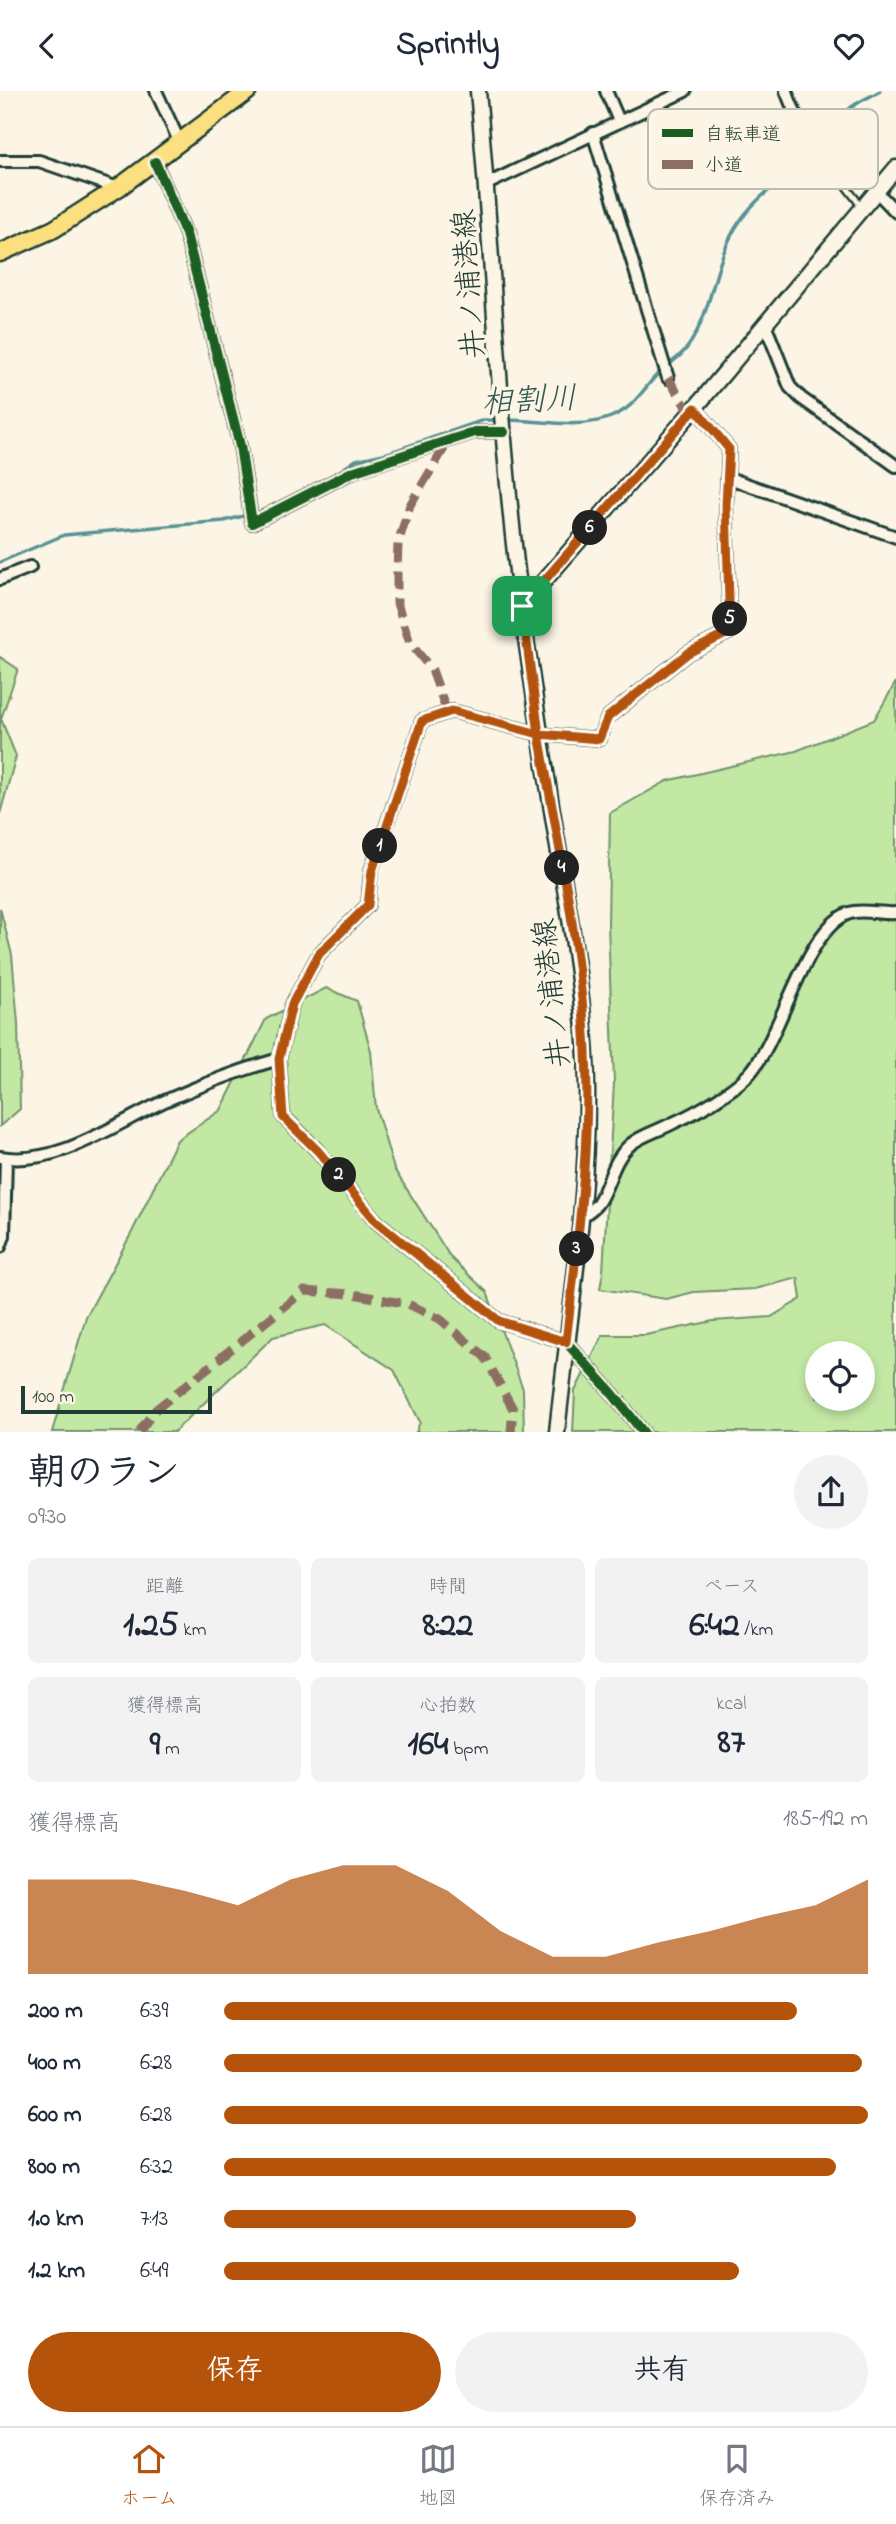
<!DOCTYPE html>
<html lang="ja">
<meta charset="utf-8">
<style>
body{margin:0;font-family:"Indie Flower","Klee One",sans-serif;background:#f2f2f3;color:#1f2937;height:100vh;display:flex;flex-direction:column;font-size:26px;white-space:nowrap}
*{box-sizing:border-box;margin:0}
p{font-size:23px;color:#747a83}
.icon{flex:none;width:38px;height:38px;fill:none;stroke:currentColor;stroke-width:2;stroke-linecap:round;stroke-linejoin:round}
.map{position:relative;height:1341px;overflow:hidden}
.drawer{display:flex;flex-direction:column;background:#fff;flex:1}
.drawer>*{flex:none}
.controls{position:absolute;left:805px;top:1250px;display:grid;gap:14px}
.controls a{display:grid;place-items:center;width:70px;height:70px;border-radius:50%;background:#fff;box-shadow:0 4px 10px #0003;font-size:35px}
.scale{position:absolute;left:21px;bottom:18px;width:191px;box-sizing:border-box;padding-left:7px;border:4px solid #1f3d34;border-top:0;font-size:19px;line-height:24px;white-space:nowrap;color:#1f3d34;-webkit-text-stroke:5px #fcf5e5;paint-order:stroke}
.pin{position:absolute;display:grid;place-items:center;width:60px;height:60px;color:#fff;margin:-30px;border-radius:14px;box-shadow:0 4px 10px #0006}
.km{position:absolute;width:35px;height:35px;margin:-18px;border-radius:50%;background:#222;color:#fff;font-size:19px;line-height:35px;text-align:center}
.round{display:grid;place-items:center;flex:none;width:74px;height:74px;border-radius:37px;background:#f2f2f3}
.headline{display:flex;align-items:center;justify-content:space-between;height:119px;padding:0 28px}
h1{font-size:38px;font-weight:700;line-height:52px}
.figures{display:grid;grid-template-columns:repeat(3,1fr);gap:10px;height:119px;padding:7px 28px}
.figures div{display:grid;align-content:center;border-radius:10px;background:#f2f2f3;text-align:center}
.figures b{font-size:35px;font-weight:700}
.figures small{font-size:19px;font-weight:400}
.figures p{font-size:19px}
.chart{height:196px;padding:14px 28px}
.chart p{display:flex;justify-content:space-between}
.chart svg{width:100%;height:126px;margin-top:7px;fill:#b45309;opacity:.7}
.button{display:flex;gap:14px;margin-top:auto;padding:14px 28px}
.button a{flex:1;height:80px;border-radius:42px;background:#b45309;color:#fff;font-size:28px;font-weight:700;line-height:80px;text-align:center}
.button a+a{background:#f2f2f3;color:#1f2937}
ul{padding:0 28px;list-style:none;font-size:23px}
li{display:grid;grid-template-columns:112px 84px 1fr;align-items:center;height:52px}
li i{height:18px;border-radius:9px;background:#b45309}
header{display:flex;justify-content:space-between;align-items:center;height:91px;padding:0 28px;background:#fff;font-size:32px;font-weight:700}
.menu{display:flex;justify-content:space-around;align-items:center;height:98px;border-top:2px solid #e0e1e3;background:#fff;font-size:19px;color:#747a83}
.menu a{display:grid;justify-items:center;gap:4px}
.menu .selected{color:#b45309}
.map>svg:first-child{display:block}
.green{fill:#c2e8a3;stroke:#70926c;stroke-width:2;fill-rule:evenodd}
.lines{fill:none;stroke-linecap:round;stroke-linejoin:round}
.stream{stroke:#579395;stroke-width:3.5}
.lane-casing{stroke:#1f3d34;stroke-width:10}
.street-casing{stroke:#1f3d34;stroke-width:16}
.secondary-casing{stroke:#1f3d34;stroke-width:19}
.primary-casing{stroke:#1f3d34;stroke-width:21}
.lane{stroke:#fcf5e5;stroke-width:5}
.street{stroke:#fcf5e5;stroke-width:10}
.secondary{stroke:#fcf5e5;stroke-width:14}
.primary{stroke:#fce080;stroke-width:16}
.quiet{stroke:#8d6e63;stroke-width:9;stroke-dasharray:18 9;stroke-linecap:butt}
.cycleway-casing{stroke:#fcf5e5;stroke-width:15}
.cycleway{stroke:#1b5e20;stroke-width:10}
.route-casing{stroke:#fff;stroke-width:14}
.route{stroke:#b45309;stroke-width:9}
.labels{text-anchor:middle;stroke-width:7;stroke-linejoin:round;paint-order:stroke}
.street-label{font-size:30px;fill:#1f3d34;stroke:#fcf5e5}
.water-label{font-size:32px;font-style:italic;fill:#325a54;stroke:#fcf5e5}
.key{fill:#fcf5e5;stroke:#babeb0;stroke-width:2}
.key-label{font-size:19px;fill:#1f3d34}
</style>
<header><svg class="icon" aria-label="back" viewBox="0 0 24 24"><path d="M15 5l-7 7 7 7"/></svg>Sprintly<svg class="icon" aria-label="heart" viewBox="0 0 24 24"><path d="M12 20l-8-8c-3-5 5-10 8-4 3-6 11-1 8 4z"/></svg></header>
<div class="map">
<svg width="896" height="1341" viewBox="0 0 896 1341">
<rect width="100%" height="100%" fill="#fcf5e5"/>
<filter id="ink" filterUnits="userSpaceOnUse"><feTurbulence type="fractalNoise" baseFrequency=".0143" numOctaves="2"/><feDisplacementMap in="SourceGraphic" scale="14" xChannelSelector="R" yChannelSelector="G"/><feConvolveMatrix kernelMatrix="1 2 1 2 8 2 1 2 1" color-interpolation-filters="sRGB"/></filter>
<g filter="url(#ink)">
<g class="green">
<polygon points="0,566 18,578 1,628 16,665 0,723"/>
<path d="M 896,591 L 896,1341 L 573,1341 L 575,1300 L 603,1244 L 646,1244 L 713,1230 L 771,1226 L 801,1208 L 798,1187 L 755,1198 L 694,1201 L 666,1208 L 600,1198 L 603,1180 L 614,992 L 608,833 L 610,722 L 667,690 L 796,660 L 874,629 ZM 817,1262 L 863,1262 L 863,1307 L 817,1307 Z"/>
<polygon points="0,817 12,864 18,932 20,1018 0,1035"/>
<polygon points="326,897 357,910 371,960 376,1018 394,1078 451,1167 487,1201 523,1298 524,1341 416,1341 420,1331 394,1279 325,1234 273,1246 174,1341 52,1341 86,1226 132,1141 177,1049 221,1019 266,928"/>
</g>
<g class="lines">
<g class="stream">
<path d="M 507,329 C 541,329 579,339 611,326 C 633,317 639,304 654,287 C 665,274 682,267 691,251 C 714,214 714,169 738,133 C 755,107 777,94 798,74 C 816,57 830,35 848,19 C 856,11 870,6 880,0"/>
<polyline points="333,385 356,369 388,362 484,329 499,329"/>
<polyline points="0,471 64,444 224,430 267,419"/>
</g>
<defs>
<polyline id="lane" points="802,39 862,116"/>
<g id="street">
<polyline points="156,0 180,52"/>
<polyline points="606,0 619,30"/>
<polyline points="786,0 802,39"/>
<polyline points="593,42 668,287"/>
<polyline points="0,70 39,70 118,97"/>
<polyline points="155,71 186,143 240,355 252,432 352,381 475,341 504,341"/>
<polyline points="487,93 685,0"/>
<polyline points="876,100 896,121"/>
<polyline points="765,233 790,296 801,307 896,375"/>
<polyline points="729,387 896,446"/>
<polyline points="0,488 30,476"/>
<path d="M 0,1066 C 59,1076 115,1032 167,1009 C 204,993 240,979 279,968"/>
<path d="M 581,1126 C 587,1122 593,1118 597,1113 C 611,1093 611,1070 631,1053 C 642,1044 660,1039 673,1032 C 696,1022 732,1001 749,983 C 782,948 806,829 854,821 C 867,819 882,823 896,822"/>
<polyline points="0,1156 4,1145 6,1067"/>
<polyline points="643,1341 612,1302 566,1251 499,1230 376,1130 318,1060 283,1025 279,968 292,913 319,863 368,814 371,780 422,630 452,620 539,643 599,648 608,626 688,562 730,541 726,414 729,358 695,317"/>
</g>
<g id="secondary">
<path d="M 478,0 C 494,173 499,348 522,520 C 534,603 546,686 560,768 C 573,844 586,919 587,997 C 588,1112 569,1227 557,1341"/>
<polyline points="522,515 695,317 896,77"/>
</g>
<polyline id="primary" points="0,162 54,138 118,97 248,0"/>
</defs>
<use href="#lane" class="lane-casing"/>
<use href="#street" class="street-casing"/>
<use href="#secondary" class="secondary-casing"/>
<use href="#primary" class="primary-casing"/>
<use href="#lane" class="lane"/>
<use href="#street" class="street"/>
<use href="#secondary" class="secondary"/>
<use href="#primary" class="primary"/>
<g class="quiet">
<polyline points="668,287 690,322"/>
<polyline points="447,621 432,579 410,552 397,512 397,481 398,452 410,414 448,351"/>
<polyline points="139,1341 155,1319 304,1200 353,1203 408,1213 440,1228 485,1266 513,1318 511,1341"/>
</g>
<defs>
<g id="cycleway">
<polyline points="155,71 186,143 240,355 252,432 352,381 475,341 504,341"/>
<polyline points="643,1341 612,1302 566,1251 499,1230 376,1130 318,1060 283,1025 279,968 292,913 319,863 368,814 371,780 422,630 452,620 539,643 599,648 608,626 688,562 730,541 726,414 729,358 695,317"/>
</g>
</defs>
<use href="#cycleway" class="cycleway-casing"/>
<use href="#cycleway" class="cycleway"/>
</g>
</g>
<g class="lines" filter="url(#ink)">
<defs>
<path id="route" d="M 522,515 L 539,643 L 452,620 L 422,630 L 372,780 L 368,814 L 319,863 L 292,913 L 279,968 L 283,1026 L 318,1060 L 376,1130 L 499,1230 L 566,1251 C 578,1149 592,1046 585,943 C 578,843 556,742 539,643 L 599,648 L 608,626 L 688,562 L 730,541 L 726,414 L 729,358 L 695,317 L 522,515"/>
</defs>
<use href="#route" class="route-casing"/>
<use href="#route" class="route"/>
</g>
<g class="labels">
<g class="street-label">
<text transform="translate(468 193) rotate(-94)" y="10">井ノ浦港線</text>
<text transform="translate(551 902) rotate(-96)" y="10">井ノ浦港線</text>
</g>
<g class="water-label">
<text transform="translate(529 308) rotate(-3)" y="11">相割川</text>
</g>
</g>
<rect x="648" y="18" width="230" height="80" rx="10" class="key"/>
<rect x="662" y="38" width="31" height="8" fill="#1b5e20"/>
<rect x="662" y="69" width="31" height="9" fill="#8d6e63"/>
<g class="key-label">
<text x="705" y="49">自転車道</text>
<text x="705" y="80">小道</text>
</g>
</svg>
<div class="controls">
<a><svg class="icon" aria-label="locate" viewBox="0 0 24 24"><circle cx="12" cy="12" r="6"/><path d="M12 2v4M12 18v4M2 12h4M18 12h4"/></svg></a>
</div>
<div class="scale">100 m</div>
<div class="pin" style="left:522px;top:515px;background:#1e9e55"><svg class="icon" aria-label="arrive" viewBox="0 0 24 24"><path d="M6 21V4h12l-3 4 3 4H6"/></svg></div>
<b class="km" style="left:380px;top:755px">1</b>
<b class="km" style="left:339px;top:1084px">2</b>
<b class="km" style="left:577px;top:1158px">3</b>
<b class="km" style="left:562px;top:777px">4</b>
<b class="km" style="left:730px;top:528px">5</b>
<b class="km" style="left:590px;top:437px">6</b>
</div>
<section class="drawer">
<div class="headline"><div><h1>朝のラン</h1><p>09:30</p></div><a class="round"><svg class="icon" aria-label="share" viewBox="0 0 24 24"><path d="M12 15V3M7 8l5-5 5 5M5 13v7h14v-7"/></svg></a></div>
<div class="figures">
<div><p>距離</p><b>1.25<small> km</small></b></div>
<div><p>時間</p><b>8:22</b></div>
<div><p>ペース</p><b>6:42<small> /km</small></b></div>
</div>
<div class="figures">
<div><p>獲得標高</p><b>9<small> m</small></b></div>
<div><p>心拍数</p><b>164<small> bpm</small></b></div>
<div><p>kcal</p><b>87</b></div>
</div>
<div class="chart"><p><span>獲得標高</span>185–192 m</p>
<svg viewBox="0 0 160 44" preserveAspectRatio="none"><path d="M0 44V11L10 11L20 11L30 15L40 20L50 11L60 6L70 6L80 15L90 29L100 38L110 38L120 33L130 29L140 24L150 20L160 11V44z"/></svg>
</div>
<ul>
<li><b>200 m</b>6:39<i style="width:89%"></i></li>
<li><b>400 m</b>6:28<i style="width:99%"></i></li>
<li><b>600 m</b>6:28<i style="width:100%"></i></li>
<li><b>800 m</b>6:32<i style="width:95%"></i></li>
<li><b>1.0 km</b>7:13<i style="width:64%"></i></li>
<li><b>1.2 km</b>6:49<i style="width:80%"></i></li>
</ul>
<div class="button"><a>保存</a><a>共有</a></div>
</section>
<nav class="menu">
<a class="selected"><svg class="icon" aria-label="home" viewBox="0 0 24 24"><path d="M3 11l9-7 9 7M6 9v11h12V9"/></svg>ホーム</a>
<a><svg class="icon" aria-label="map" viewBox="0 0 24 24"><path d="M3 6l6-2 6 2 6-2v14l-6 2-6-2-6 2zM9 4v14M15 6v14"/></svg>地図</a>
<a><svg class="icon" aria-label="saved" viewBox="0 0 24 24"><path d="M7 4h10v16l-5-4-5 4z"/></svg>保存済み</a>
</nav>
